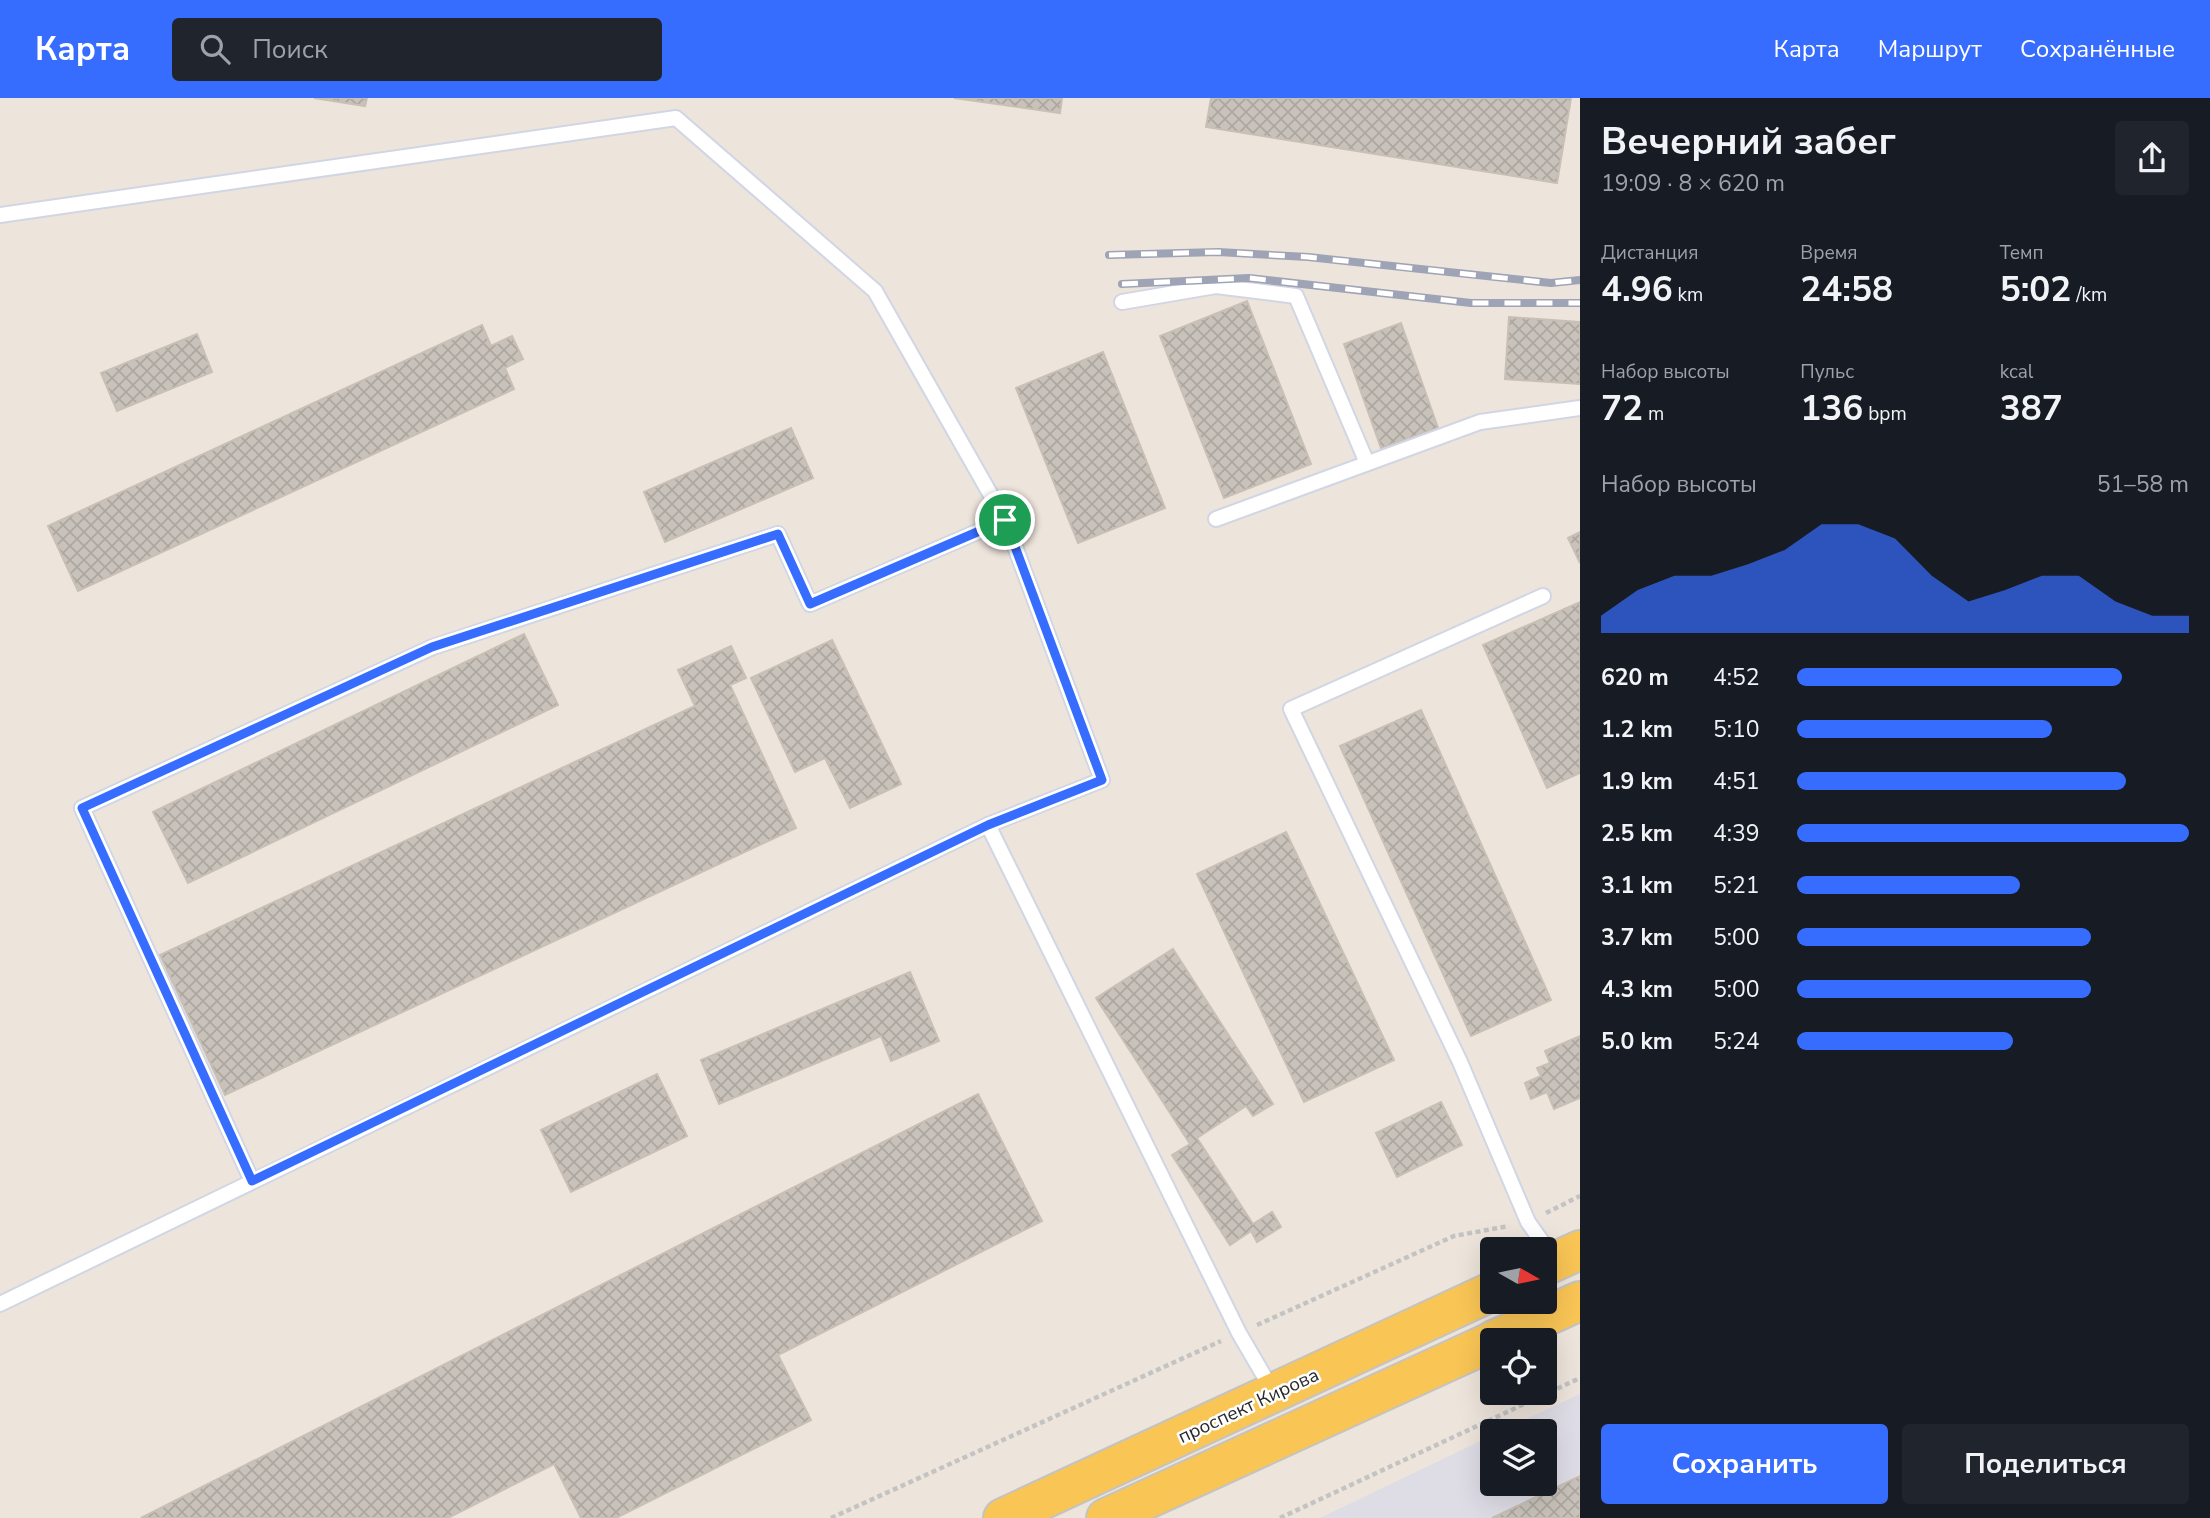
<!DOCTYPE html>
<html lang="ru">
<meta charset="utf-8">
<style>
body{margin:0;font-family:"Nunito Sans",sans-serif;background:#20242c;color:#f1f3f6;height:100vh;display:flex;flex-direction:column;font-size:26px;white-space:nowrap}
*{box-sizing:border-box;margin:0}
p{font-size:23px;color:#9ea1a6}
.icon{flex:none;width:38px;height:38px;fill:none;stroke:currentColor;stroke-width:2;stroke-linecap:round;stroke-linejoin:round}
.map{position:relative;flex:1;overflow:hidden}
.sheet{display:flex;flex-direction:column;background:#171b24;width:630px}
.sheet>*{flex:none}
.needle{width:46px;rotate:99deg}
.controls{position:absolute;left:1480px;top:1139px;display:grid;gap:14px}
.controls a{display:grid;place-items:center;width:77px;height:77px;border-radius:7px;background:#171b24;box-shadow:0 7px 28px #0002;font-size:35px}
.pin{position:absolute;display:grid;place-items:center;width:60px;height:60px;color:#fff;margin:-30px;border:4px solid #fff;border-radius:50%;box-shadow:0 2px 7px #0007}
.round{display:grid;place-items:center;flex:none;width:74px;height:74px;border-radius:7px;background:#20242c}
.head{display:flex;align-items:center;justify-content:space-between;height:119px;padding:0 21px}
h1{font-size:38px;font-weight:700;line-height:52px}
.stats{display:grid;grid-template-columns:repeat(3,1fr);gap:10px;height:119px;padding:7px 21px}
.stats div{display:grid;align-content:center}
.stats b{font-size:35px;font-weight:700}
.stats small{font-size:19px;font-weight:400}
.stats p{font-size:19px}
.chart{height:196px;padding:14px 21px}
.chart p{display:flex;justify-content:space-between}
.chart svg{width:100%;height:126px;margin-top:7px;fill:#376dff;opacity:.7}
.button{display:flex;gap:14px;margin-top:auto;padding:14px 21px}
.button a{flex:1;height:80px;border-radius:7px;background:#376dff;color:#fff;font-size:28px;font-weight:700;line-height:80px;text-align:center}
.button a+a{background:#20242c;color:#f1f3f6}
ul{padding:0 21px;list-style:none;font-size:23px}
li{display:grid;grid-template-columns:112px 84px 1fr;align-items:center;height:52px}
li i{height:18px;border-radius:9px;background:#376dff}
header{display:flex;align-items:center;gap:42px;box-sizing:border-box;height:98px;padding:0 35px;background:#376dff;color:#fff}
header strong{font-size:33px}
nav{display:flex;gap:38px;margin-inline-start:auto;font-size:24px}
.search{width:490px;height:63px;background:#20242c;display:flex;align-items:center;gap:18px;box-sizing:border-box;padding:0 24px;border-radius:7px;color:#9ea1a6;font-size:26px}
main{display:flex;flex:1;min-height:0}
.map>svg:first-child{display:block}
.industrial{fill:#dedce5}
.building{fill:url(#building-cross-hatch);stroke:#c9c0b5;stroke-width:2}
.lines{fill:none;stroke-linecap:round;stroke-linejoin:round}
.service-casing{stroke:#d1d6e4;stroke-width:18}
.primary-casing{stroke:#c3c3c3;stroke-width:42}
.path{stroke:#c3c3c3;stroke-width:4.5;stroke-dasharray:5 3.5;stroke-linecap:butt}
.service{stroke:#fff;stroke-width:14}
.primary{stroke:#f9c555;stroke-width:38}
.rail-casing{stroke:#9ea3b6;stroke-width:8}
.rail{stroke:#fff;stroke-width:5;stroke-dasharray:16;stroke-linecap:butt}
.route-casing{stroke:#fff;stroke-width:14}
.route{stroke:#376dff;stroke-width:9}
.labels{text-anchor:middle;stroke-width:5;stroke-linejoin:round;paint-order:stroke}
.street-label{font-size:19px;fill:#2a2a2a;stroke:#fff}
</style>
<header>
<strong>Карта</strong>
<div class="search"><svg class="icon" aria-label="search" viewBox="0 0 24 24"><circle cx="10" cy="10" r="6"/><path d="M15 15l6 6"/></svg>Поиск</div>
<nav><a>Карта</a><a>Маршрут</a><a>Сохранённые</a></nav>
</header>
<main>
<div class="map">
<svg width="1580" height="1420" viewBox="0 0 1580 1420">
<defs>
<pattern id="building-cross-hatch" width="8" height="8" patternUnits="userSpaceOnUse" patternTransform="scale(1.75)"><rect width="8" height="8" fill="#c8c2ba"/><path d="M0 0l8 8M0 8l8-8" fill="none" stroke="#aca7a0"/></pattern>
</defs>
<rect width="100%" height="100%" fill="#ede4db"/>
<polygon class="industrial" points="1580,1296 1580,1420 1320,1420 1493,1337 1493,1386 1545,1386 1545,1334 1501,1333"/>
<g class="building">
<polygon points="314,0 367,0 365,8"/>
<polygon points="954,0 1062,0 1060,15"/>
<polygon points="1211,0 1571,0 1557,85 1206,29"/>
<polygon points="1247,203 1311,366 1224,400 1160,238"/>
<polygon points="1509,219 1580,224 1580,286 1505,281"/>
<polygon points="1401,225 1438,330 1381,350 1344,246"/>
<polygon points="482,227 491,248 512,238 523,261 505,270 514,291 78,493 48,428"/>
<polygon points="197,236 212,274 117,313 101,275"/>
<polygon points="1103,254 1165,410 1078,445 1016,290"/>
<polygon points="791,330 813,380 665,444 644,394"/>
<polygon points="1580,434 1580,465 1568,440"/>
<polygon points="1580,504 1580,675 1547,690 1483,547"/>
<polygon points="524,536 558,607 188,785 153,714"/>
<polygon points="832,542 901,686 850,710 825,660 795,674 751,580"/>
<polygon points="731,548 746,580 730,587 796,730 225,997 160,857 695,608 678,572"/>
<polygon points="1421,612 1551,902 1471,938 1340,648"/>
<polygon points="1286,734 1394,962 1304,1004 1197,776"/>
<polygon points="1173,851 1273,1006 1253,1018 1246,1008 1197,1040 1253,1126 1272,1114 1281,1129 1257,1144 1251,1133 1230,1147 1172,1057 1190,1046 1096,900"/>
<polygon points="910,874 939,943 891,963 881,938 719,1006 701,962"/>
<polygon points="1580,938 1580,1000 1554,1011 1547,994 1531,1001 1525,985 1541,978 1537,970 1550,965 1545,953"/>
<polygon points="657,976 687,1038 571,1094 541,1032"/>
<polygon points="978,996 1042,1123 778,1257 811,1322 616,1420 581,1420 554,1366 448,1420 141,1420"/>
<polygon points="1441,1004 1462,1047 1397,1079 1376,1035"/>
<polygon points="1580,1378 1580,1420 1492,1420"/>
</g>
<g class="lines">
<defs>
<g id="service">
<polyline points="0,117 676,20 875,193 1005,422"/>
<polyline points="1122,204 1216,188 1296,198 1367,365"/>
<polyline points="1216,421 1480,324 1580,310"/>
<polyline points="1543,498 1291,611 1460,964 1528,1124 1555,1162"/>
<polyline points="252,1083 82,710 433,549 778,436 810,506 1005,422 1102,682 988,727"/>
<polyline points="0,1206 988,727 1239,1235 1274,1295"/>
</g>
<g id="primary">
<polyline points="1545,1168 1580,1152"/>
<polyline points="1494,1242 1580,1203"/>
<polyline points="1003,1420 1493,1193"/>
<polyline points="1106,1420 1493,1243"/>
</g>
</defs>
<use href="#service" class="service-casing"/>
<use href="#primary" class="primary-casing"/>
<g class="path">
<polyline points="1546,1115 1580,1098"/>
<polyline points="1257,1227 1454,1138 1509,1128"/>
<polyline points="831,1420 1221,1243"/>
<polyline points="1280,1420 1580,1280"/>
</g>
<use href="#service" class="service"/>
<use href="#primary" class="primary"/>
<defs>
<g id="rail">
<polyline points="1109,157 1218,154 1308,159 1551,185 1580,182"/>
<polyline points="1122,186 1249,180 1471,205 1580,205"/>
</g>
</defs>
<use href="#rail" class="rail-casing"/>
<use href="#rail" class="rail"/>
</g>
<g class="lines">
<defs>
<polygon id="route" points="1005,422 1102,682 988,727 252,1083 82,710 432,549 778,436 810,506"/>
</defs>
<use href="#route" class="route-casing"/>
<use href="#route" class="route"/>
</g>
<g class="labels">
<g class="street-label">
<text transform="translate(1248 1307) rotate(-25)" y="7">проспект Кирова</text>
</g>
</g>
</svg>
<div class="controls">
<a><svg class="needle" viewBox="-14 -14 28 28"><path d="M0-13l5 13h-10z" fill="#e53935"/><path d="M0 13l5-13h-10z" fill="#9ea1a6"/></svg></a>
<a><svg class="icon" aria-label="locate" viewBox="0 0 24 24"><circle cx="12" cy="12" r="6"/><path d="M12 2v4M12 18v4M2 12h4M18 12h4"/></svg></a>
<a><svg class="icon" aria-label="layers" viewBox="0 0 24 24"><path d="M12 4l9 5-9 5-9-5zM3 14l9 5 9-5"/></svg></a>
</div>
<div class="pin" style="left:1005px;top:422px;background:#1e9e55"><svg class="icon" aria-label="arrive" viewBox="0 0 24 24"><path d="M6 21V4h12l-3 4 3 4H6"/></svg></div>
</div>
<section class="sheet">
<div class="head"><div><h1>Вечерний забег</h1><p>19:09 · 8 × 620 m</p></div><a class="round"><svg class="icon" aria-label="share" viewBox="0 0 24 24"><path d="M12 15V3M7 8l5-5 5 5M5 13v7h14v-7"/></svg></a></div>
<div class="stats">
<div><p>Дистанция</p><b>4.96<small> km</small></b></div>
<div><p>Время</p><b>24:58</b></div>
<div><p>Темп</p><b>5:02<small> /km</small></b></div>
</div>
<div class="stats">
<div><p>Набор высоты</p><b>72<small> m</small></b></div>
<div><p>Пульс</p><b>136<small> bpm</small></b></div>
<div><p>kcal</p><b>387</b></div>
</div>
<div class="chart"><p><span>Набор высоты</span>51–58 m</p>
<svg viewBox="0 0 160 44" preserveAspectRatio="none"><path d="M0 44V38L10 29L20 24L30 24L40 20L50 15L60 6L70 6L80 11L90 24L100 33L110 29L120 24L130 24L140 33L150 38L160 38V44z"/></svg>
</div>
<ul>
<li><b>620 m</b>4:52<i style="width:83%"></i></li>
<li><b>1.2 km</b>5:10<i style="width:65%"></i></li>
<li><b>1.9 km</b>4:51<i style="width:84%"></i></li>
<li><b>2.5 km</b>4:39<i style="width:100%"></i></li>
<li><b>3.1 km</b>5:21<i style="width:57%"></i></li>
<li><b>3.7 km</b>5:00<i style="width:75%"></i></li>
<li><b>4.3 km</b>5:00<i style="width:75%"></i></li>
<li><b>5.0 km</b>5:24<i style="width:55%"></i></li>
</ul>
<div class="button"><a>Сохранить</a><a>Поделиться</a></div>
</section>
</main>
